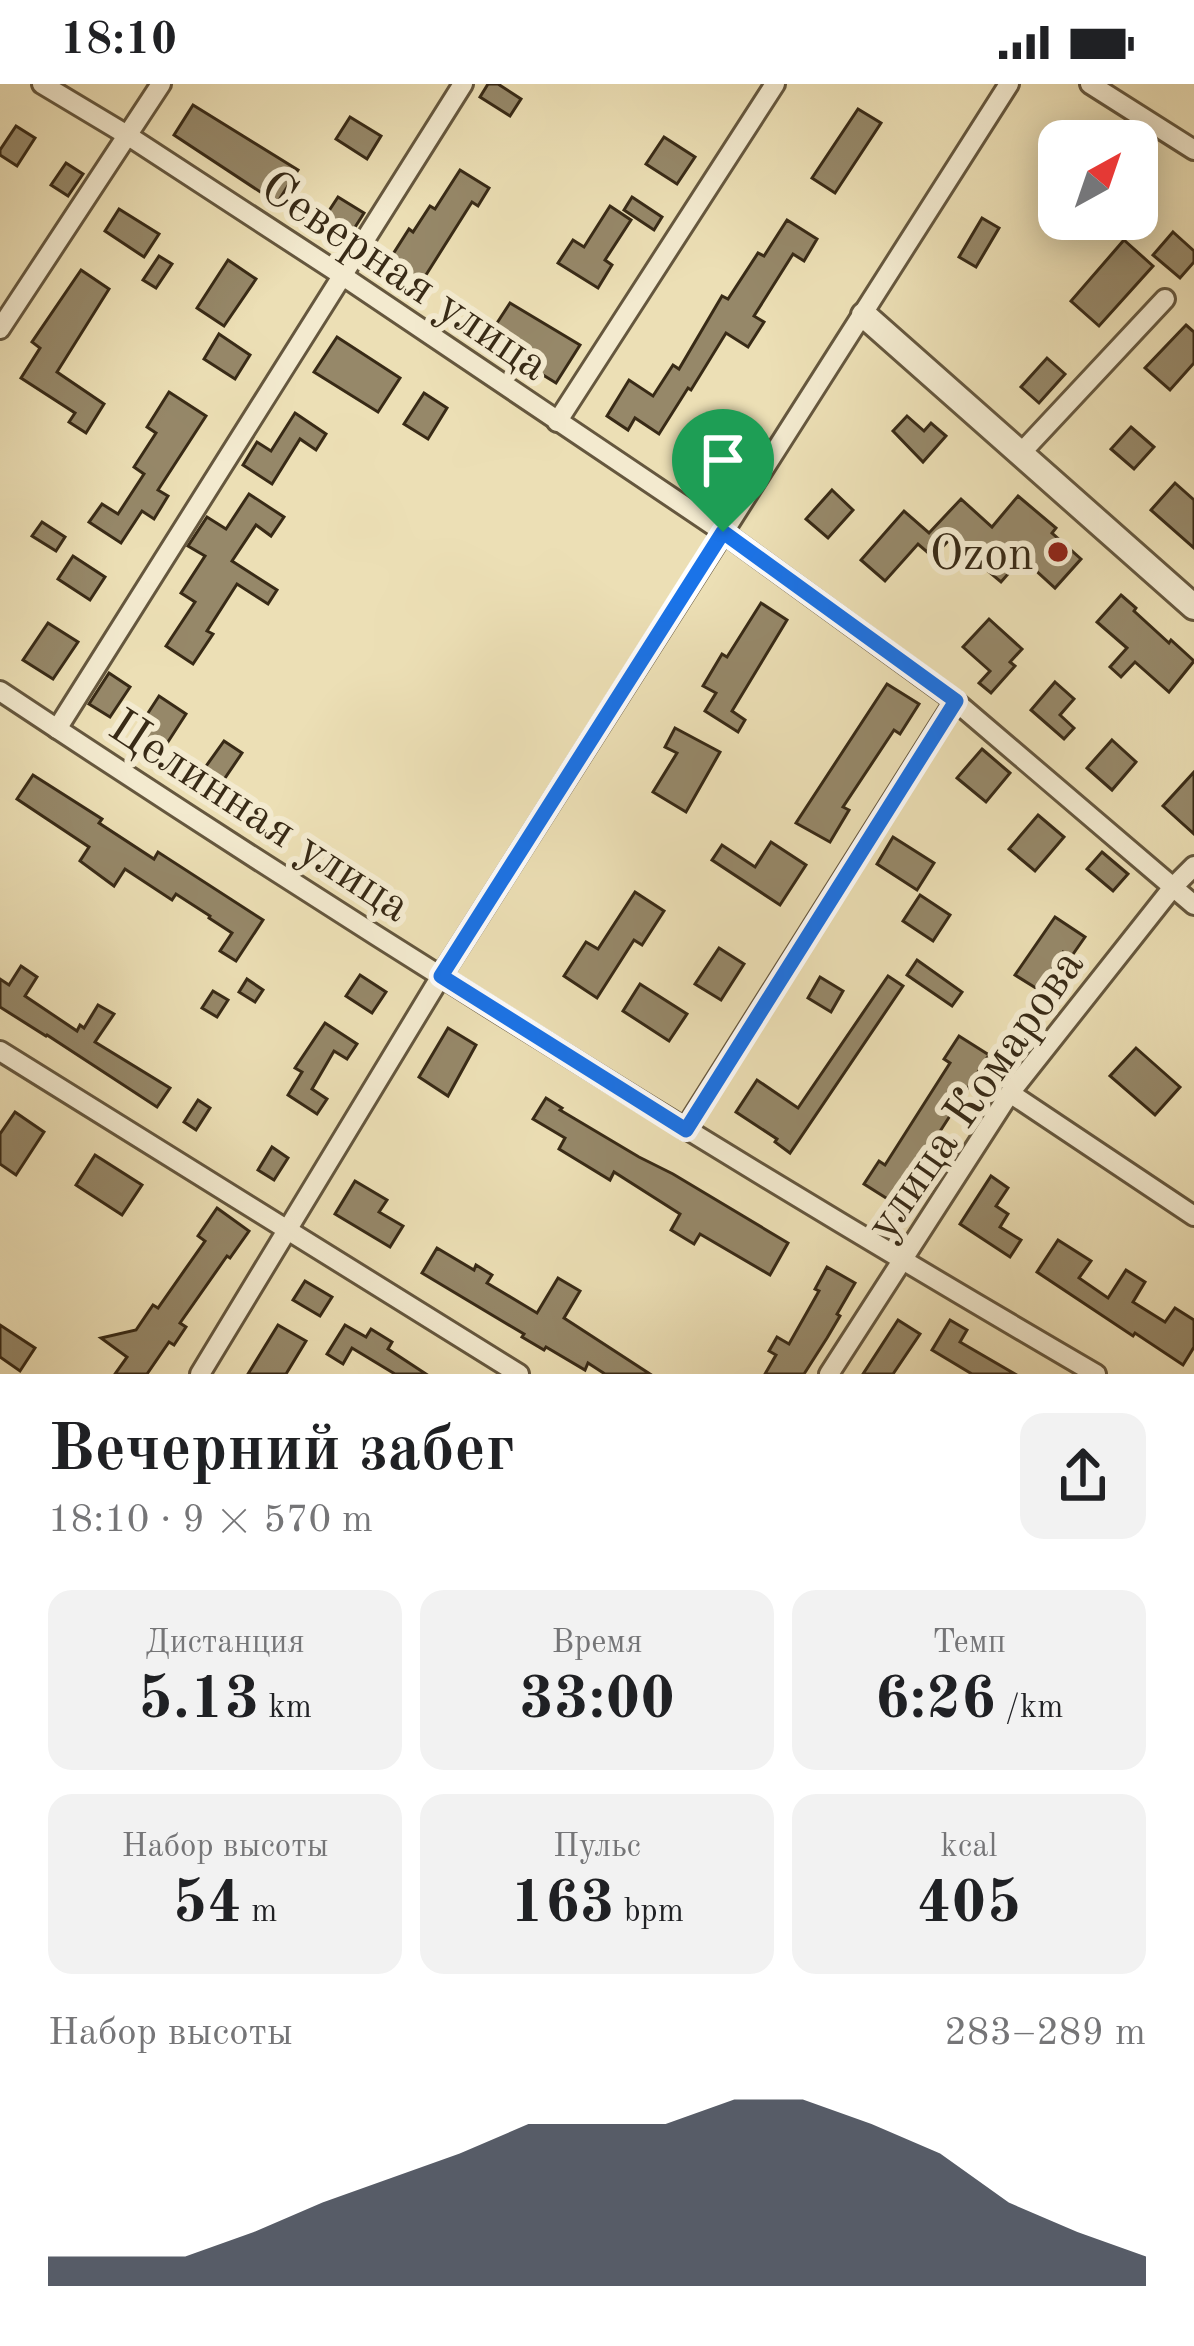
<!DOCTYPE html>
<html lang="ru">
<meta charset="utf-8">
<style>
body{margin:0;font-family:"Old Standard TT",serif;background:#f2f2f2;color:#202124;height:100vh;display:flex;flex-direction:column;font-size:45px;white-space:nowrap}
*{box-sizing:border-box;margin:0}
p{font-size:39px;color:#757577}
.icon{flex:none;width:66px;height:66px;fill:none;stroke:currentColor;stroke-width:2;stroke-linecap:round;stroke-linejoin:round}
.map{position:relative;height:1290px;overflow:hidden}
.panel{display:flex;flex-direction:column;background:#fff;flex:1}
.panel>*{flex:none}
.needle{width:78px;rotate:40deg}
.buttons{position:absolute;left:1038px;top:36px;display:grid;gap:24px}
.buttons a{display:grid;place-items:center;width:120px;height:120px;border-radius:24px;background:#fff;box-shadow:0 6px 30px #0003;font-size:60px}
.pin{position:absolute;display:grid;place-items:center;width:102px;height:102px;color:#fff;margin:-123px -51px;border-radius:50% 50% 50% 0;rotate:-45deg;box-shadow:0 0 12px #0007}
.pin .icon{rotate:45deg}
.round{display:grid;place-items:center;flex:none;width:126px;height:126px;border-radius:24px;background:#f2f2f2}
.overview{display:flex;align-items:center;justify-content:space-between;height:204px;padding:0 48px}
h1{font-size:66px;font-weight:700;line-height:90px}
.stats{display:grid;grid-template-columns:repeat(3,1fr);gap:18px;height:204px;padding:12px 48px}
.stats div{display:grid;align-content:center;border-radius:24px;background:#f2f2f2;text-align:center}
.stats b{font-size:60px;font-weight:700}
.stats small{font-size:33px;font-weight:400}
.stats p{font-size:33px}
.chart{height:336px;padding:24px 48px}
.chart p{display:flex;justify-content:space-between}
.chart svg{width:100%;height:216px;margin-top:12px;fill:#111827;opacity:.7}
.status{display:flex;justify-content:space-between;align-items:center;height:84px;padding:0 60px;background:#fff;direction:ltr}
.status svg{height:33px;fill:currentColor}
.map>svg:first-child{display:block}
.building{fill:#968869;stroke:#382a16;stroke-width:3}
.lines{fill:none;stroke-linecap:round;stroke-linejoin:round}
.minor-casing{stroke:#65573e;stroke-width:24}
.tertiary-casing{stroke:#65573e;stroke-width:30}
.minor{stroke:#f3eacf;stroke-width:18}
.tertiary{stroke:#f3eacf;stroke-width:24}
.route-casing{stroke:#fff;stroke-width:24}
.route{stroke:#1a73e8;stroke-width:15}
.poi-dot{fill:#8f2418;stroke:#f3eacf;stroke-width:4.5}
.labels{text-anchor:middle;stroke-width:12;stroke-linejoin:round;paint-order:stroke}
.street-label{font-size:48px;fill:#382a16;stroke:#f3eacf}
.poi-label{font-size:48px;fill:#382a16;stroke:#f3eacf;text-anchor:end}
</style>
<div class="status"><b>18:10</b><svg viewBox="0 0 49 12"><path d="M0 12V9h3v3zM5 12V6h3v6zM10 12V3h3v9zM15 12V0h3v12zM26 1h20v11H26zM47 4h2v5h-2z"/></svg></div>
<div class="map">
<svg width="1194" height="1290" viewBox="0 0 1194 1290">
<rect width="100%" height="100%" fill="#ecdfb5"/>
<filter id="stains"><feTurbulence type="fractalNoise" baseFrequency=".00167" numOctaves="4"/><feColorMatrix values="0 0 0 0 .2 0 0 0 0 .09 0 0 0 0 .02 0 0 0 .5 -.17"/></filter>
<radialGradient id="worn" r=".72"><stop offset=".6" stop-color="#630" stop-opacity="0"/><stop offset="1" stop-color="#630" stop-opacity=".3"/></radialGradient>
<g class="building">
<polygon points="488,0 498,0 521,15 510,32 480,13"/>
<polygon points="193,21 298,86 277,119 174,51"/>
<polygon points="858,25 881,39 835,109 812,94"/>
<polygon points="350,33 381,52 367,75 336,55"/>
<polygon points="16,42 35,54 17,82 0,71 0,66"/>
<polygon points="664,53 695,73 677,100 646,80"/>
<polygon points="66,79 83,90 68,112 51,101"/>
<polygon points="460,86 489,104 478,122 472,118 419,202 386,181 409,145 413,148 430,122 435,125"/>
<polygon points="338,113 364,129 345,159 319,142"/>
<polygon points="632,113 662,133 654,146 624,126"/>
<polygon points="610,122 631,136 605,176 612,181 598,204 558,179 573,156 584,163"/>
<polygon points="119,125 159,150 144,173 105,147"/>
<polygon points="982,134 999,144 976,183 959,173"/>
<polygon points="787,136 817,155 804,177 793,170 754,232 764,238 748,263 726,249 691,306 688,304 659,350 635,334 628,346 607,332 629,296 653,312 673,281 679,285 722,212 728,215 758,169 764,172"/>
<polygon points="1173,148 1194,167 1194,178 1180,194 1153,171"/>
<polygon points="1124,156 1153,182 1099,242 1071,217"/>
<polygon points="159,172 172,180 156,204 143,196"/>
<polygon points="228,176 256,195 224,242 197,224"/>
<polygon points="81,186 109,205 57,288 104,320 86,349 69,338 75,329 21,294 40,264 32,258"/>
<polygon points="510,219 580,261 556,299 535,286 542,276 495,242"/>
<polygon points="1186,241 1194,248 1194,279 1170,306 1145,284"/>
<polygon points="219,250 250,271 235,295 204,275"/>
<polygon points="337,253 400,294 378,328 314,288"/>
<polygon points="1047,274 1065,290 1039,319 1021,303"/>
<polygon points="169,308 206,332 158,406 168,412 154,435 142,427 121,459 89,438 102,420 118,430 144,390 134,383 156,349 147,343"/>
<polygon points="424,309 447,324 428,355 404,340"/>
<polygon points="295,329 326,350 316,366 300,355 272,400 243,381 257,358 271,367"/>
<polygon points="907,332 924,347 931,339 946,352 923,378 893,347"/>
<polygon points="1131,343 1154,363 1134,385 1111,365"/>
<polygon points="1175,399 1194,416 1194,464 1151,426"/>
<polygon points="832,406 853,426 828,454 806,435"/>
<polygon points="249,410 284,433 271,452 256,441 232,477 277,506 268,520 237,500 207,547 213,550 193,580 166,562 195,518 181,509 205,472 188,462 207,433 226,445"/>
<polygon points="1018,412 1056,444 1052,449 1081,475 1055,504 1022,474 1001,498 950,455 933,473 918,460 885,497 861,476 904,427 929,449 961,415 992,443"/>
<polygon points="42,438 65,453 56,467 32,452"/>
<polygon points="73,472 105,493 90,516 58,495"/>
<polygon points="1121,511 1136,524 1134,527 1169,559 1171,556 1194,577 1169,608 1135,578 1121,593 1110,583 1127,564 1097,538"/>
<polygon points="761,519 787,536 732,627 745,636 738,648 705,627 716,609 703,602 722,570 727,573"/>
<polygon points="989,535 1022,565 1010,578 1015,582 991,609 979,599 990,587 963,563"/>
<polygon points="48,539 78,558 53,595 23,576"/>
<polygon points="109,589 130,603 110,633 89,620"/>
<polygon points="1055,598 1074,615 1060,631 1074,644 1064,655 1031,626"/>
<polygon points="887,600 919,620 900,650 894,646 843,723 849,726 830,758 796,739"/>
<polygon points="159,612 186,630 164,664 137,646"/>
<polygon points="675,644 720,668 686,728 653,708 677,669 665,663"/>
<polygon points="1112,656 1136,678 1112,706 1087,684"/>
<polygon points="224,657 242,669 223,697 204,685"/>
<polygon points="982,665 1010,689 986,718 957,694"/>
<polygon points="1194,688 1194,750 1163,722"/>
<polygon points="33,691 102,735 99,739 154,775 158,768 263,836 236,877 220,867 232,849 209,834 210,832 176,810 172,816 125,785 114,802 80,777 89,763 17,715"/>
<polygon points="1038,731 1064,753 1035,787 1009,765"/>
<polygon points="893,753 934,779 917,806 877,780"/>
<polygon points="771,758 806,781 780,821 712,776 722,761 755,783"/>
<polygon points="1102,768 1128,790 1113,807 1087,785"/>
<polygon points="635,808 664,827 642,861 634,856 597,914 564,892 586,858 598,865"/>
<polygon points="920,811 950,831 933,857 903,837"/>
<polygon points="1055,833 1085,853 1071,873 1063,868 1039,906 1015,891"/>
<polygon points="719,864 744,880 721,916 695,900"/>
<polygon points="917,876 962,908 952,922 907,891"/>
<polygon points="21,882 37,893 25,912 77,947 80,941 84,944 98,921 114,930 95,958 170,1004 157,1023 47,951 46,952 0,923 0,895 9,901"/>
<polygon points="360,891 386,908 372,929 346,912"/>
<polygon points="888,892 903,902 790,1069 775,1058 777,1055 736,1028 757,996 798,1024"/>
<polygon points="820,893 843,907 831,928 808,914"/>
<polygon points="247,895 263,906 255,918 239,908"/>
<polygon points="640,900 687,930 669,957 623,927"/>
<polygon points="213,907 228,916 217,933 202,924"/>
<polygon points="325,939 357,960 347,975 334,967 312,1005 327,1015 317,1030 288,1011 302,988 295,984"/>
<polygon points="448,944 476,961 448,1012 419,993"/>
<polygon points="959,952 989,971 894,1119 864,1100 879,1077 885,1081 950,979 944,975"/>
<polygon points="1136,964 1180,1003 1155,1031 1110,992"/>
<polygon points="546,1014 562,1024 560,1026 639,1073 673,1090 788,1159 770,1191 700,1150 694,1160 671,1146 680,1130 614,1088 610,1096 559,1065 565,1054 533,1035"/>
<polygon points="198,1016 210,1024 196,1046 184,1038"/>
<polygon points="15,1028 44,1048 16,1091 0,1080 0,1050"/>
<polygon points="272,1063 288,1074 274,1096 258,1086"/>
<polygon points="95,1071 142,1101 122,1131 76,1101"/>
<polygon points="991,1092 1008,1104 996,1122 1008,1130 1000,1143 1021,1156 1010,1173 960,1140"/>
<polygon points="355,1097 387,1116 379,1128 403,1142 390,1163 335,1130"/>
<polygon points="217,1124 249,1147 230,1174 227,1172 180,1239 186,1243 174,1261 169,1258 147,1290 115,1290 127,1273 101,1254 136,1246 153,1221 158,1224 205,1157 198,1152"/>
<polygon points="1058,1156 1091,1177 1079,1194 1108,1214 1126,1186 1145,1198 1133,1218 1165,1238 1175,1224 1194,1236 1194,1263 1183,1281 1135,1249 1133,1252 1037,1188"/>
<polygon points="437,1164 474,1186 476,1181 492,1191 487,1199 537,1229 558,1194 580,1207 564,1234 650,1290 605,1290 588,1279 585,1286 546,1263 544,1266 522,1253 524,1250 422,1189"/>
<polygon points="827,1183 855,1199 837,1230 840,1232 827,1254 804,1290 765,1290 776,1271 769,1267 777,1253 789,1260 819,1207 815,1205"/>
<polygon points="305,1197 332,1213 320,1232 293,1216"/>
<polygon points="898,1236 920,1250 893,1290 863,1290"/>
<polygon points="950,1236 967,1246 960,1258 1015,1290 972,1290 932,1266"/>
<polygon points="0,1241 35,1264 20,1287 0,1273"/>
<polygon points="278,1241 306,1257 286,1290 248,1290"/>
<polygon points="345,1241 366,1253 371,1245 392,1258 388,1265 426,1290 395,1290 352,1264 343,1280 327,1270"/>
</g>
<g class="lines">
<defs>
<g id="minor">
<polyline points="42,0 127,51 343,192 723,448 955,617 1194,821"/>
<polyline points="1090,0 1194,66"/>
<polyline points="0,245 161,0"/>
<polyline points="557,338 775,0"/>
<polyline points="1020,370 1165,215"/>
<path d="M 0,607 C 358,845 724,1073 1096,1290"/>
<polyline points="57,645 463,0"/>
<polyline points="0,967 519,1290"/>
<polyline points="1010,1009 1194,1132"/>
<polyline points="685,1045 955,617"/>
<polyline points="200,1290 441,892 1009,0"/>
<polyline points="829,1290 1010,1009 1173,803 1194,782"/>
</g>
<polyline id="tertiary" points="864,231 1194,523"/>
</defs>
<use href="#minor" class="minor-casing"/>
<use href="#tertiary" class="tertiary-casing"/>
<use href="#minor" class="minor"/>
<use href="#tertiary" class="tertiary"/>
</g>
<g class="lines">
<defs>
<polygon id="route" points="723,448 956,617 686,1046 441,892"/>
</defs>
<use href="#route" class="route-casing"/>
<use href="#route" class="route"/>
</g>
<circle class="poi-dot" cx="1058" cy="468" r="12"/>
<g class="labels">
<g class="street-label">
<text transform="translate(406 190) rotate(34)" y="17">Северная улица</text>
<text transform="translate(261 730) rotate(33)" y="17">Целинная улица</text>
<text transform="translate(973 1009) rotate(-55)" y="17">улица Комарова</text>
</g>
<g class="poi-label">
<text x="1034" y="485">Ozon</text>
</g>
</g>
<rect width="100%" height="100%" filter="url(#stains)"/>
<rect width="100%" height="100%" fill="url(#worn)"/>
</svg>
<div class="buttons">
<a><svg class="needle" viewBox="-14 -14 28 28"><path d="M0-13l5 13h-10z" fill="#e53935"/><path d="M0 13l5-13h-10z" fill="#757577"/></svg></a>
</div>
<div class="pin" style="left:723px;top:448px;background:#1e9e55"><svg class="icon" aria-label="arrive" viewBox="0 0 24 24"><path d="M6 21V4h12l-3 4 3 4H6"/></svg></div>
</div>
<section class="panel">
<div class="overview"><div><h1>Вечерний забег</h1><p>18:10 · 9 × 570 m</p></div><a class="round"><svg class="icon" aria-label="share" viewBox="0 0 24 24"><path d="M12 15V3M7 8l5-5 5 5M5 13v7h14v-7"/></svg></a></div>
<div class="stats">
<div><p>Дистанция</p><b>5.13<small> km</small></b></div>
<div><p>Время</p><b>33:00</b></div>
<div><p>Темп</p><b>6:26<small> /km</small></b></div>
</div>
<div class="stats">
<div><p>Набор высоты</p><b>54<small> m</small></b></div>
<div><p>Пульс</p><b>163<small> bpm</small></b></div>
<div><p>kcal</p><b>405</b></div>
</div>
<div class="chart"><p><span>Набор высоты</span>283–289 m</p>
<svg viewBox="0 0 160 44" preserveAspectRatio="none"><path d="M0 44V38L10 38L20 38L30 33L40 27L50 22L60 17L70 11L80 11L90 11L100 6L110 6L120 11L130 17L140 27L150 33L160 38V44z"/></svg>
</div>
</section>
